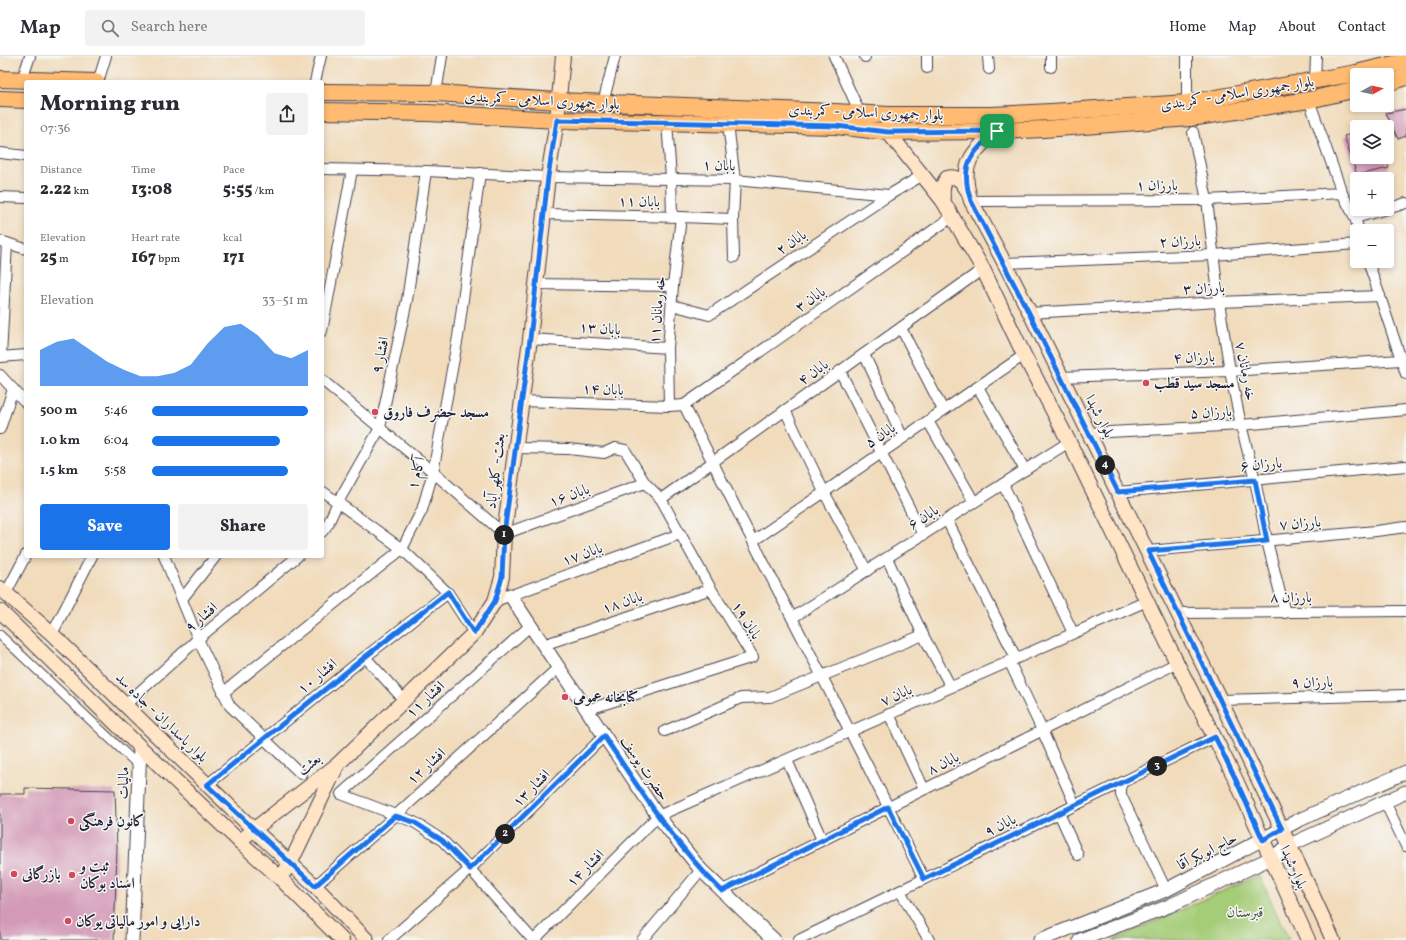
<!DOCTYPE html>
<meta charset="utf-8">
<style>
body{margin:0;font-family:Vollkorn,Amiri,serif;background:#f2f2f3;color:#2b2b33;height:100vh;display:flex;flex-direction:column;font-size:15px;white-space:nowrap}
*{box-sizing:border-box;margin:0}
p{font-size:13px;color:#7c7c81}
.icon{flex:none;width:22px;height:22px;fill:none;stroke:currentColor;stroke-width:2;stroke-linecap:round;stroke-linejoin:round}
.map{position:relative;flex:1;overflow:hidden}
.sheet{position:absolute;left:24px;top:24px;width:300px;height:478px;display:flex;flex-direction:column;background:#fff;border-radius:4px;box-shadow:0 2px 6px #0003}
.sheet>*{flex:none}
.needle{width:26px;rotate:82deg}
.fabs{position:absolute;left:1350px;top:12px;display:grid;gap:8px}
.fabs a{display:grid;place-items:center;width:44px;height:44px;border-radius:4px;background:#fff;box-shadow:0 2px 6px #0003;font-size:20px}
.pin{position:absolute;display:grid;place-items:center;width:34px;height:34px;color:#fff;margin:-17px;border-radius:8px;box-shadow:0 2px 6px #0006}
.km{position:absolute;width:20px;height:20px;margin:-10px;border-radius:50%;background:#222;color:#fff;font-size:11px;line-height:20px;text-align:center}
.round{display:grid;place-items:center;flex:none;width:42px;height:42px;border-radius:4px;background:#f2f2f3}
.head{display:flex;align-items:center;justify-content:space-between;height:68px;padding:0 16px}
h1{font-size:22px;font-weight:800;line-height:30px}
.metrics{display:grid;grid-template-columns:repeat(3,1fr);gap:6px;height:68px;padding:4px 16px}
.metrics div{display:grid;align-content:center}
.metrics b{font-size:17px;font-weight:800}
.metrics small{font-size:11px;font-weight:400}
.metrics p{font-size:11px}
.chart{height:112px;padding:8px 16px}
.chart p{display:flex;justify-content:space-between}
.chart svg{width:100%;height:72px;margin-top:4px;fill:#1a73e8;opacity:.7}
.button{display:flex;gap:8px;margin-top:auto;padding:8px 16px}
.button a{flex:1;height:46px;border-radius:4px;background:#1a73e8;color:#fff;font-size:16px;font-weight:800;line-height:46px;text-align:center}
.button a+a{background:#f2f2f3;color:#2b2b33}
ul{padding:0 16px;list-style:none;font-size:13px}
li{display:grid;grid-template-columns:64px 48px 1fr;align-items:center;height:30px}
li i{height:10px;border-radius:5px;background:#1a73e8}
header{display:flex;align-items:center;gap:24px;box-sizing:border-box;height:56px;padding:0 20px;background:#fff;border-bottom:1px solid #e1e1e2}
header strong{font-size:19px}
nav{display:flex;gap:22px;margin-inline-start:auto;font-size:14px}
.search{width:280px;height:36px;background:#f2f2f3;display:flex;align-items:center;gap:10px;box-sizing:border-box;padding:0 14px;border-radius:4px;color:#7c7c81;font-size:15px}
.map>svg:first-child{display:block}
.green{fill:#a5cc77;stroke:#647759}
.building{fill:#d39ab7}
.lines{fill:none;stroke-linecap:round;stroke-linejoin:round}
.pedestrian-casing{stroke:#413e4e;stroke-width:10}
.minor-casing{stroke:#413e4e;stroke-width:12}
.tertiary-casing{stroke:#413e4e;stroke-width:15}
.secondary-casing{stroke:#413e4e;stroke-width:16}
.primary-casing{stroke:#413e4e;stroke-width:18}
.pedestrian{stroke:#fff;stroke-width:8}
.minor{stroke:#fff;stroke-width:10}
.tertiary{stroke:#fff;stroke-width:13}
.secondary{stroke:#ffe4c6;stroke-width:14}
.primary{stroke:#ffbb71;stroke-width:16}
.route-casing{stroke:#fff;stroke-width:8}
.route{stroke:#1a73e8;stroke-width:5}
.poi-dot{fill:#d1495b;stroke:#f6f6f2;stroke-width:1.5}
.labels{text-anchor:middle;stroke-width:3;stroke-linejoin:round;paint-order:stroke}
.street-label{font-size:15px;fill:#22223b;stroke:#f6f6f2}
.poi-label{font-size:15px;font-weight:bold;fill:#22223b;stroke:#f6f6f2;text-anchor:start}
.park-label{font-size:15px;fill:#49554d;stroke:#f6f6f2}
</style>
<header>
<strong>Map</strong>
<div class="search"><svg class="icon" aria-label="search" viewBox="0 0 24 24"><circle cx="10" cy="10" r="6"/><path d="M15 15l6 6"/></svg>Search here</div>
<nav><a>Home</a><a>Map</a><a>About</a><a>Contact</a></nav>
</header>
<div class="map">
<svg width="1406" height="884" viewBox="0 0 1406 884">
<rect width="100%" height="100%" fill="#f6f6f2"/>
<filter id="ink" filterUnits="userSpaceOnUse"><feTurbulence type="fractalNoise" baseFrequency=".025" numOctaves="2"/><feDisplacementMap in="SourceGraphic" scale="8" xChannelSelector="R" yChannelSelector="G"/><feConvolveMatrix kernelMatrix="1 2 1 2 8 2 1 2 1" color-interpolation-filters="sRGB"/></filter>
<filter id="wash" filterUnits="userSpaceOnUse"><feTurbulence type="fractalNoise" baseFrequency=".012" numOctaves="4" result="noise"/><feDisplacementMap in="SourceGraphic" scale="16" xChannelSelector="R" yChannelSelector="G"/><feGaussianBlur stdDeviation="0.9" result="paint"/><feColorMatrix in="noise" values="0 0 0 0 0 0 0 0 0 0 0 0 0 0 0 0 0 1.4 0 .05"/><feComposite in="paint" operator="in"/></filter>
<g filter="url(#wash)">
<rect width="100%" height="100%" fill="#f1dbbb"/>
<polygon class="green" points="1259,819 1289,884 1113,884"/>
<g id="blocks">
<g class="building">
<polygon points="1406,53 1406,80 1398,83 1386,57"/>
<polygon points="1357,77 1357,101 1385,101 1389,112 1357,119 1344,80"/>
<polygon points="25,732 115,734 117,792 114,884 0,884 0,738 25,738"/>
</g>
</g>
</g>
<g filter="url(#ink)">
<use href="#blocks" fill-opacity="0" stroke="#413e4e" stroke-width="1"/>
<g class="lines">
<defs>
<polyline id="pedestrian" points="0,579 139,710"/>
<g id="minor">
<polyline points="834,0 860,57"/>
<polyline points="865,0 865,1"/>
<polyline points="927,0 927,12"/>
<polyline points="988,0 989,13"/>
<polyline points="1051,0 1051,11"/>
<polyline points="1187,0 1187,47"/>
<polyline points="22,24 30,0"/>
<polyline points="1315,25 1316,0"/>
<polyline points="98,26 106,0"/>
<polyline points="315,26 321,0"/>
<polyline points="436,37 442,0"/>
<polyline points="1309,44 1342,137 1355,162 1359,175"/>
<polyline points="603,47 615,0"/>
<polyline points="667,66 671,122 672,160"/>
<polyline points="728,68 735,124 733,163 734,201"/>
<polyline points="1193,76 1207,144 1219,246 1230,315 1241,369 1255,424 1267,485 1285,557"/>
<polyline points="0,97 26,100"/>
<polyline points="322,113 426,115 548,121 735,124 889,139"/>
<polyline points="0,141 26,142"/>
<polyline points="971,145 1207,144 1342,137"/>
<polyline points="1387,153 1406,147"/>
<polyline points="545,158 681,161 733,163"/>
<polyline points="1355,162 1387,153"/>
<polyline points="0,185 26,193"/>
<polyline points="1368,205 1406,318"/>
<polyline points="1004,207 1213,199 1357,188"/>
<polyline points="536,228 673,230"/>
<polyline points="672,249 709,259 889,139 923,119"/>
<polyline points="1029,257 1219,246 1380,240"/>
<polyline points="901,272 943,354"/>
<polyline points="322,275 352,114"/>
<polyline points="530,283 668,292"/>
<polyline points="864,298 903,382"/>
<polyline points="0,301 26,299"/>
<polyline points="1,301 7,187"/>
<polyline points="840,315 923,479"/>
<polyline points="0,319 26,347"/>
<polyline points="1060,321 1230,315 1401,304"/>
<polyline points="322,324 433,416 504,478 645,427"/>
<polyline points="978,331 1025,414"/>
<polyline points="521,345 669,350 684,349"/>
<path d="M 684,349 C 763,508 846,664 924,823"/>
<polyline points="684,349 952,161"/>
<polyline points="669,350 668,292 673,230 681,161"/>
<polyline points="785,354 824,436 867,515"/>
<polyline points="928,365 974,446"/>
<polyline points="0,373 13,333"/>
<polyline points="1090,377 1241,369 1406,354"/>
<polyline points="516,392 569,393 604,397 615,392 625,394 645,427 661,443 711,533 753,601 586,654"/>
<polyline points="1003,428 1073,577"/>
<polyline points="322,435 402,493 448,537 474,577"/>
<polyline points="1118,436 1406,410"/>
<polyline points="661,443 983,213"/>
<polyline points="947,464 1016,602"/>
<polyline points="322,476 328,468 338,446 380,372 407,244 426,115"/>
<polyline points="753,485 1024,299"/>
<polyline points="1148,495 1376,475 1406,471"/>
<polyline points="164,500 198,583 230,650 301,718"/>
<polyline points="887,502 923,579 951,631"/>
<polyline points="6,537 26,499"/>
<polyline points="182,543 216,500"/>
<polyline points="495,545 680,478"/>
<polyline points="1177,557 1406,555"/>
<polyline points="792,562 1069,386"/>
<polyline points="530,570 341,738 414,766 442,784 470,813 533,884"/>
<polyline points="52,578 92,500"/>
<polyline points="543,589 711,533"/>
<polyline points="365,601 404,644"/>
<polyline points="1009,605 1042,674 1075,749"/>
<polyline points="223,637 402,493 422,454 433,416 458,281 480,117"/>
<polyline points="1220,644 1406,639"/>
<polyline points="125,649 198,583 298,500"/>
<polyline points="889,658 924,733"/>
<polyline points="665,675 741,642 770,641 923,579"/>
<polyline points="787,704 822,784"/>
<polyline points="1121,727 1121,739 1166,834"/>
<polyline points="207,729 365,601 448,537"/>
<polyline points="1385,746 1406,790"/>
<polyline points="1059,757 1078,799"/>
<polyline points="315,830 395,760 558,612"/>
<polyline points="721,835 1177,607"/>
<polyline points="900,835 929,884"/>
<polyline points="389,884 470,813 604,680"/>
<polyline points="534,884 658,760 1147,545"/>
<polyline points="642,884 701,814"/>
<polyline points="799,884 1215,681"/>
</g>
<g id="tertiary">
<polyline points="510,539 658,760 701,814 774,884"/>
<polyline points="132,884 140,691"/>
<polyline points="1040,884 1166,834 1297,765 1406,716"/>
<polyline points="1080,884 1169,850 1271,802 1290,789 1406,736"/>
</g>
<g id="secondary">
<polyline points="889,59 888,76 943,145 983,213 1024,299 1069,386 1177,607 1235,722 1308,884"/>
<path d="M 997,75 C 971,97 959,109 971,145 C 1024,240 1070,339 1118,437 C 1192,585 1265,733 1333,884"/>
<path d="M 943,145 C 943,137 941,129 947,122 C 958,119 961,125 967,134"/>
<polyline points="0,532 52,578 254,774 315,830 367,884"/>
<polyline points="0,555 140,691 239,785 279,821 342,884"/>
<polyline points="239,785 338,708 474,577 495,545 502,521 504,478 530,283 548,121 557,64 563,0"/>
<polyline points="285,815 290,808 337,710"/>
</g>
<g id="primary">
<polyline points="0,23 96,26"/>
<polyline points="1387,27 1406,21"/>
<polyline points="322,36 436,37 558,45 835,56 889,59 992,59 1051,56 1187,47 1356,17 1406,5"/>
<polyline points="0,43 26,44"/>
<polyline points="322,55 428,57 557,64 836,70 888,76 997,75 1044,73 1190,62 1309,44 1357,33"/>
</g>
</defs>
<use href="#pedestrian" class="pedestrian-casing"/>
<use href="#minor" class="minor-casing"/>
<use href="#tertiary" class="tertiary-casing"/>
<use href="#secondary" class="secondary-casing"/>
<use href="#primary" class="primary-casing"/>
<use href="#pedestrian" class="pedestrian"/>
<use href="#minor" class="minor"/>
<use href="#tertiary" class="tertiary"/>
<use href="#secondary" class="secondary"/>
<use href="#primary" class="primary"/>
</g>
</g>
<g class="lines" filter="url(#ink)">
<defs>
<path id="route" d="M 557,64 L 836,70 L 888,76 L 997,75 C 971,97 959,109 971,145 L 1029,257 L 1118,436 L 1255,424 L 1267,485 L 1148,495 L 1282,773 L 1263,784 L 1235,722 L 1215,681 L 924,823 L 888,751 L 722,835 C 675,789 640,734 604,680 L 470,813 L 442,784 L 414,766 L 395,760 L 315,830 L 207,729 L 365,601 L 448,536 L 474,577 L 495,545 L 502,521 L 504,478 L 530,283 L 548,121 Z"/>
</defs>
<use href="#route" class="route-casing"/>
<use href="#route" class="route"/>
</g>
<g class="poi-dot">
<circle cx="1146" cy="327" r="4"/>
<circle cx="375" cy="356" r="4"/>
<circle cx="565" cy="641" r="4"/>
<circle cx="71" cy="765" r="4"/>
<circle cx="14" cy="818" r="4"/>
<circle cx="72" cy="819" r="4"/>
<circle cx="68" cy="865" r="4"/>
</g>
<g class="labels">
<g class="street-label">
<text transform="translate(1237 37) rotate(-9)" y="5">بلوار جمهوری اسلامی - کمربندی</text>
<text transform="translate(542 44) rotate(3)" y="5">بلوار جمهوری اسلامی - کمربندی</text>
<text transform="translate(866 56) rotate(2)" y="5">بلوار جمهوری اسلامی - کمربندی</text>
<text transform="translate(719 109) rotate(2)" y="5">بابان ۱</text>
<text x="1157" y="134">بارزان ۱</text>
<text transform="translate(639 145) rotate(1)" y="5">بابان ۱۱</text>
<text transform="translate(1180 185) rotate(-2)" y="5">بارزان ۲</text>
<text transform="translate(791 186) rotate(-34)" y="5">بابان ۲</text>
<text transform="translate(1204 232) rotate(-3)" y="5">بارزان ۳</text>
<text transform="translate(810 243) rotate(-35)" y="5">بابان ۳</text>
<text transform="translate(657 254) rotate(-85)" y="5">خه رمانان ۱۱</text>
<text transform="translate(600 272) rotate(4)" y="5">بابان ۱۳</text>
<text transform="translate(380 299) rotate(-78)" y="5">افشار ۹</text>
<text transform="translate(1194 301) rotate(-2)" y="5">بارزان ۴</text>
<text transform="translate(1246 315) rotate(79)" y="5">خه رمانان ۷</text>
<text transform="translate(813 316) rotate(-36)" y="5">بابان ۴</text>
<text transform="translate(603 333) rotate(2)" y="5">بابان ۱۴</text>
<text transform="translate(1211 356) rotate(-3)" y="5">بارزان ۵</text>
<text transform="translate(1100 360) rotate(63)" y="5">بلوار شهدا</text>
<text transform="translate(880 379) rotate(-34)" y="5">بابان ۵</text>
<text transform="translate(1261 408) rotate(-5)" y="5">بارزان ۶</text>
<text transform="translate(495 415) rotate(-83)" y="5">بعثت- کلهر آباد</text>
<text transform="translate(416 417) rotate(-76)" y="5">آکام ۱</text>
<text transform="translate(569 439) rotate(-20)" y="5">بابان ۱۶</text>
<text transform="translate(923 461) rotate(-32)" y="5">بابان ۶</text>
<text transform="translate(1300 467) rotate(-5)" y="5">بارزان ۷</text>
<text transform="translate(582 498) rotate(-20)" y="5">بابان ۱۷</text>
<text x="1291" y="546">بارزان ۸</text>
<text transform="translate(622 546) rotate(-19)" y="5">بابان ۱۸</text>
<text transform="translate(201 561) rotate(-40)" y="5">افشار ۹</text>
<text transform="translate(747 564) rotate(58)" y="5">بابان ۱۹</text>
<text transform="translate(317 620) rotate(-39)" y="5">افشار ۱۰</text>
<text transform="translate(1312 626) rotate(-1)" y="5">بارزان ۹</text>
<text transform="translate(896 639) rotate(-24)" y="5">بابان ۷</text>
<text transform="translate(425 643) rotate(-42)" y="5">افشار ۱۱</text>
<text transform="translate(162 661) rotate(44)" y="5">بلوار پاسداران - جاده سد</text>
<text transform="translate(943 707) rotate(-27)" y="5">بابان ۸</text>
<text transform="translate(309 708) rotate(-38)" y="5">بعثت</text>
<text transform="translate(426 710) rotate(-42)" y="5">افشار ۱۲</text>
<text transform="translate(645 712) rotate(56)" y="5">حضرت یوسف</text>
<text transform="translate(123 727) rotate(-88)" y="5">مالیات</text>
<text transform="translate(531 732) rotate(-45)" y="5">افشار ۱۳</text>
<text transform="translate(1000 769) rotate(-26)" y="5">بابان ۹</text>
<text transform="translate(1207 795) rotate(-27)" y="5">حاج ابوبکر آقا</text>
<text transform="translate(1294 811) rotate(66)" y="5">بلوار شهدا</text>
<text transform="translate(585 812) rotate(-45)" y="5">افشار ۱۴</text>
</g>
<g class="poi-label">
<text x="1154" y="332">مسجد سید قطب</text>
<text x="383" y="361">مسجد حضرف فاروق</text>
<text x="573" y="646">کتابخانه عمومی</text>
<text x="79" y="770">کانون فرهنگی</text>
<text x="80" y="815">ثبت و<tspan x="80" dy="17">اسناد بوکان</tspan></text>
<text x="22" y="823">بازرگانی</text>
<text x="76" y="870">دارایی و امور مالیاتی یوکان</text>
</g>
<g class="park-label">
<text x="1245" y="861">قبرستان</text>
</g>
</g>
</svg>
<div class="fabs">
<a><svg class="needle" viewBox="-14 -14 28 28"><path d="M0-13l5 13h-10z" fill="#e53935"/><path d="M0 13l5-13h-10z" fill="#7c7c81"/></svg></a>
<a><svg class="icon" aria-label="layers" viewBox="0 0 24 24"><path d="M12 4l9 5-9 5-9-5zM3 14l9 5 9-5"/></svg></a>
<a>+</a>
<a>−</a>
</div>
<div class="pin" style="left:997px;top:75px;background:#1e9e55"><svg class="icon" aria-label="arrive" viewBox="0 0 24 24"><path d="M6 21V4h12l-3 4 3 4H6"/></svg></div>
<b class="km" style="left:504px;top:479px">1</b>
<b class="km" style="left:505px;top:778px">2</b>
<b class="km" style="left:1157px;top:710px">3</b>
<b class="km" style="left:1105px;top:409px">4</b>
<section class="sheet">
<div class="head"><div><h1>Morning run</h1><p>07:36</p></div><a class="round"><svg class="icon" aria-label="share" viewBox="0 0 24 24"><path d="M12 15V3M7 8l5-5 5 5M5 13v7h14v-7"/></svg></a></div>
<div class="metrics">
<div><p>Distance</p><b>2.22<small> km</small></b></div>
<div><p>Time</p><b>13:08</b></div>
<div><p>Pace</p><b>5:55<small> /km</small></b></div>
</div>
<div class="metrics">
<div><p>Elevation</p><b>25<small> m</small></b></div>
<div><p>Heart rate</p><b>167<small> bpm</small></b></div>
<div><p>kcal</p><b>171</b></div>
</div>
<div class="chart"><p><span>Elevation</span>33–51 m</p>
<svg viewBox="0 0 160 44" preserveAspectRatio="none"><path d="M0 44V22L10 17L20 15L30 22L40 29L50 34L60 38L70 38L80 36L90 31L100 18L110 8L120 6L130 13L140 24L150 27L160 22V44z"/></svg>
</div>
<ul>
<li><b>500 m</b>5:46<i style="width:100%"></i></li>
<li><b>1.0 km</b>6:04<i style="width:82%"></i></li>
<li><b>1.5 km</b>5:58<i style="width:87%"></i></li>
</ul>
<div class="button"><a>Save</a><a>Share</a></div>
</section>
</div>
